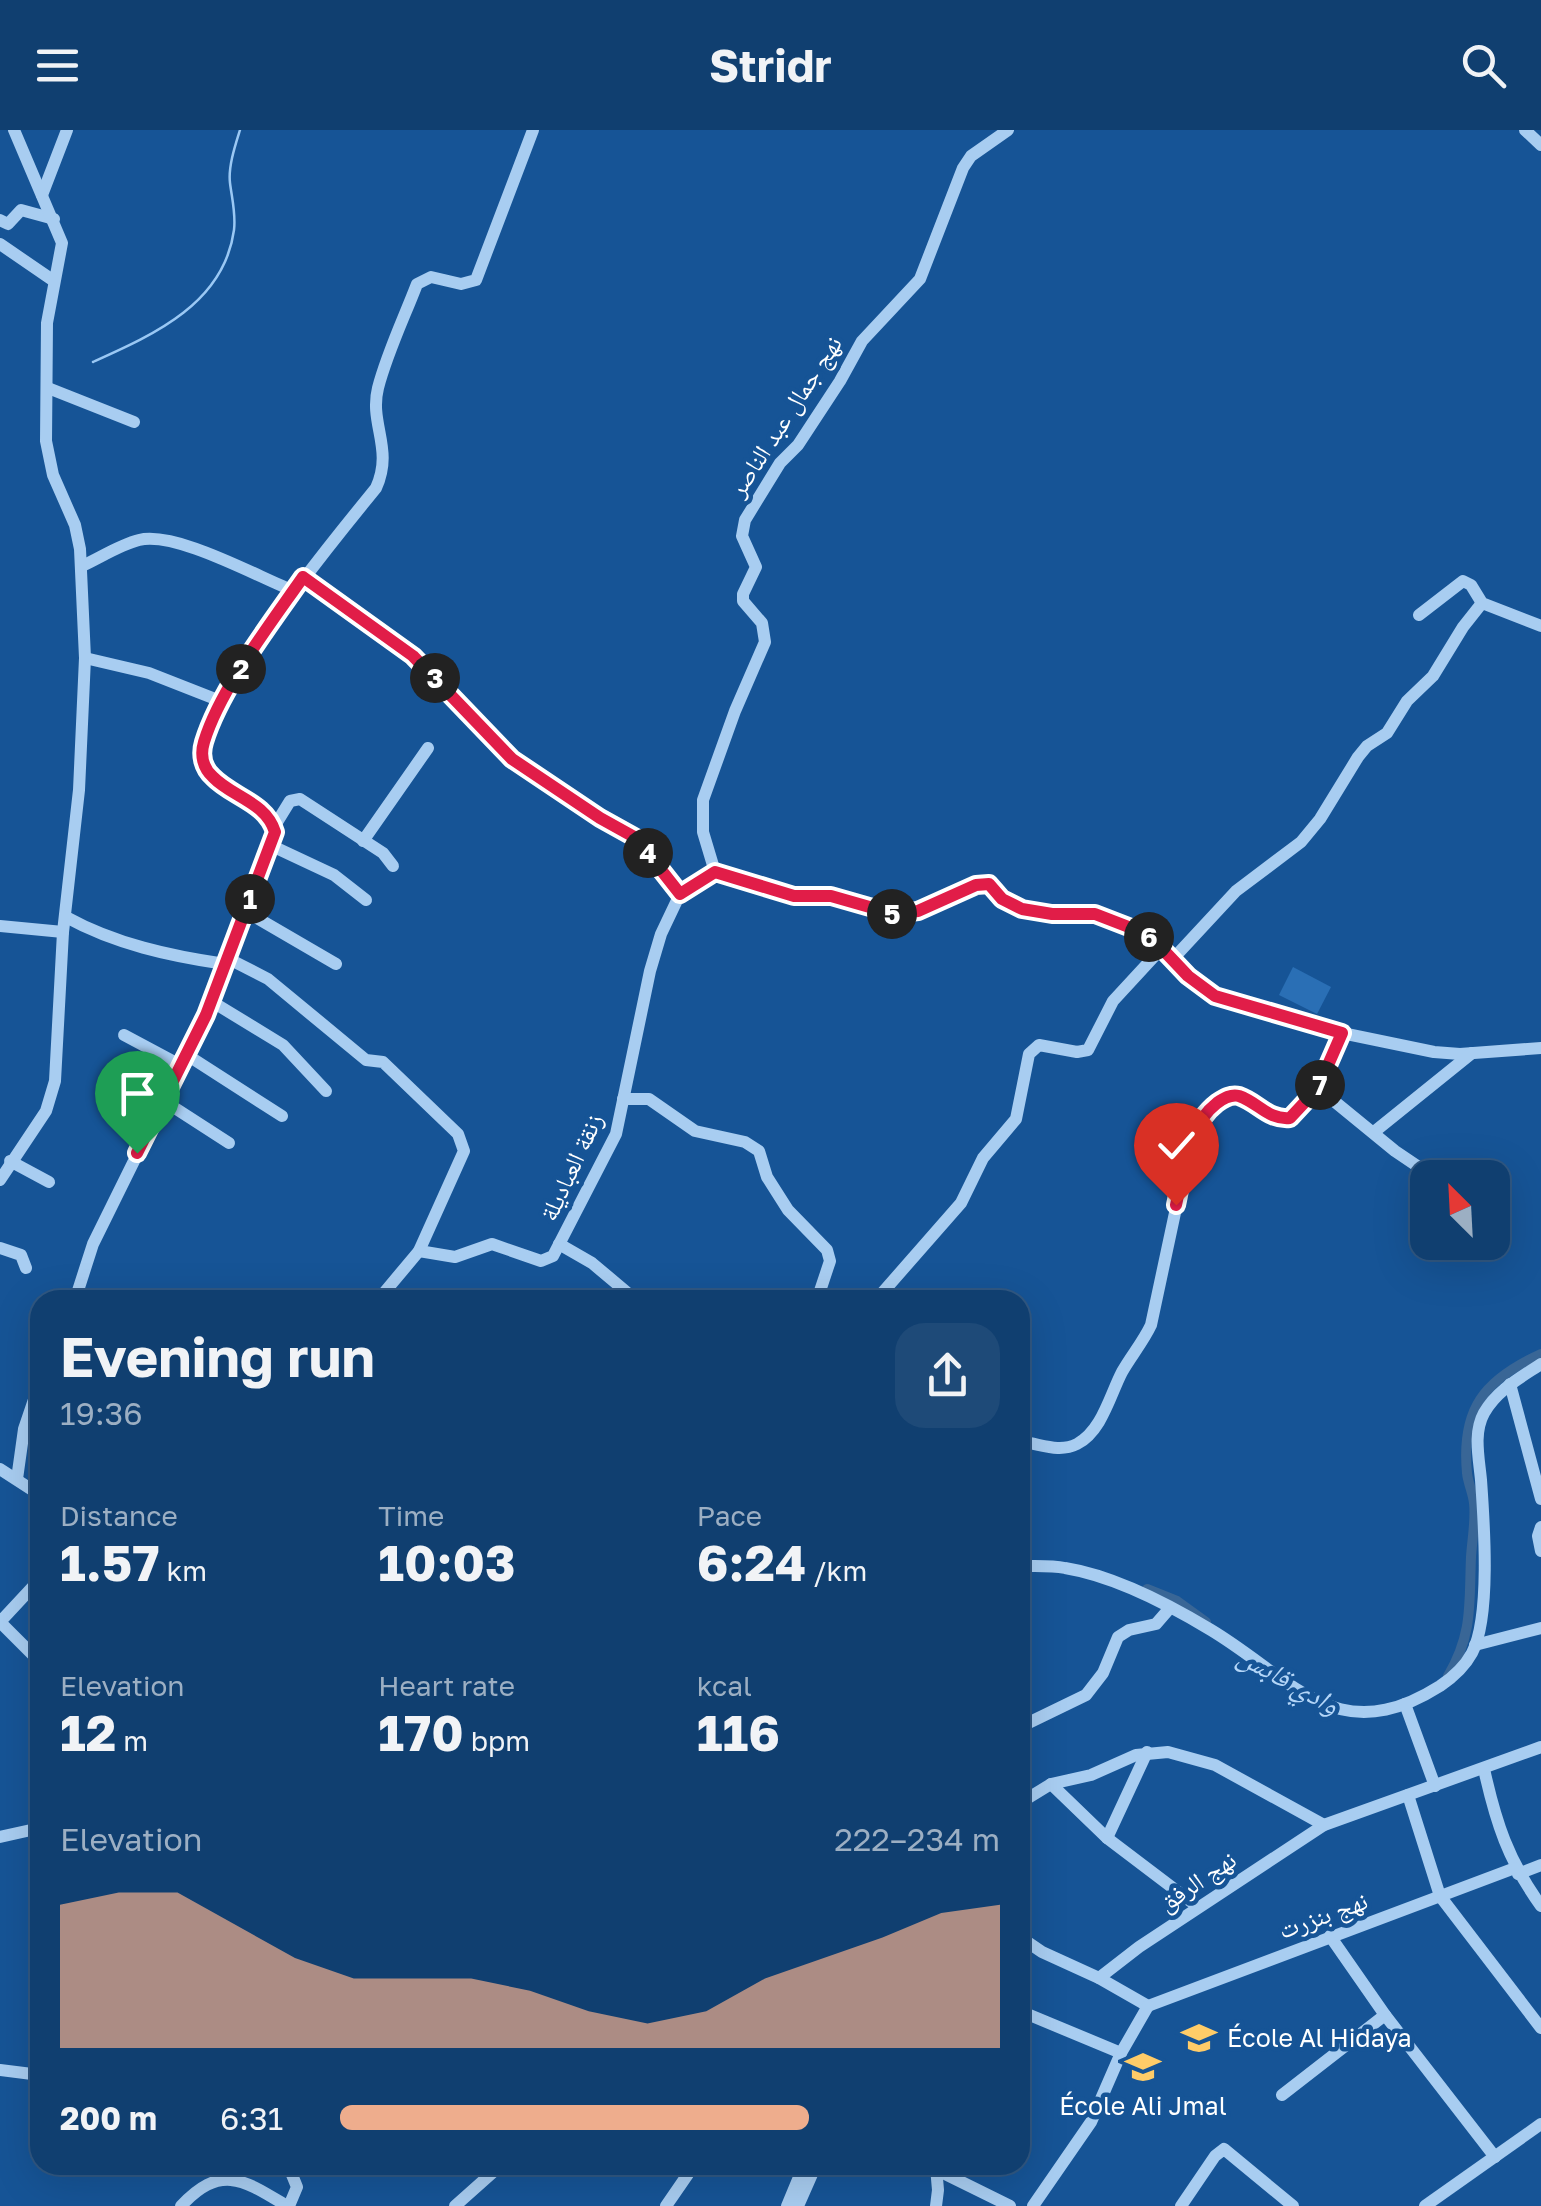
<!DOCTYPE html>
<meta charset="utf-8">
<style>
body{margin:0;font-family:"Golos Text","Noto Naskh Arabic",sans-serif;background:#1e4a78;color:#f1f3f6;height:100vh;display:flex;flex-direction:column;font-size:38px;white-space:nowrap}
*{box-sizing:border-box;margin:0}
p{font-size:32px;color:#9cafc3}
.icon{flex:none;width:55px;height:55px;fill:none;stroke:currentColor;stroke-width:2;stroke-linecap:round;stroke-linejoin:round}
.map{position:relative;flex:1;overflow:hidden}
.details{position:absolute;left:30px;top:1160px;width:1000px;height:885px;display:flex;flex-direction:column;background:#103f70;border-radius:30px;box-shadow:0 10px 40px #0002,0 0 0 2px #305883}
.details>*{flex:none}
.needle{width:65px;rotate:336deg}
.buttons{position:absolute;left:1410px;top:1030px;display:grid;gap:20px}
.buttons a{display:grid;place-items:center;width:100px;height:100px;border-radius:20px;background:#103f70;box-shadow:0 10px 40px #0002,0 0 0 2px #305883;font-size:50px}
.pin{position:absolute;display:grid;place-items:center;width:85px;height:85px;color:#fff;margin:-102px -42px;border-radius:50% 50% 50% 0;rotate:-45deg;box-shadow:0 0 10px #0007}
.pin .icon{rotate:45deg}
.km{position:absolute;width:50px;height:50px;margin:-25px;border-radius:50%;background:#222;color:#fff;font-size:28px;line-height:50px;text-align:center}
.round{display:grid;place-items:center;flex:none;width:105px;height:105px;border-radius:30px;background:#1e4a78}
.summary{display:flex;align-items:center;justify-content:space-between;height:170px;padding:0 30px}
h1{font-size:55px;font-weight:700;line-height:75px}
.metrics{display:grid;grid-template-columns:repeat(3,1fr);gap:15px;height:170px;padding:10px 30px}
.metrics div{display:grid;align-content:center}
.metrics b{font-size:50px;font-weight:700}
.metrics small{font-size:28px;font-weight:400}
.metrics p{font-size:28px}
.chart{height:280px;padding:20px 30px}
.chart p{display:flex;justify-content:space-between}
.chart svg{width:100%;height:180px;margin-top:10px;fill:#eead8d;opacity:.7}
ul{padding:0 30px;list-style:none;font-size:32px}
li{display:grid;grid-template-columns:160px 120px 1fr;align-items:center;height:75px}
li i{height:25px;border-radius:12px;background:#eead8d}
header{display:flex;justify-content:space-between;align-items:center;height:130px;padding:0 30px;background:#103f70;font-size:45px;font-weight:700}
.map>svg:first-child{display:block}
.green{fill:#2a6fb5}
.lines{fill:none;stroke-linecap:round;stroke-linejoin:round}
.stream{stroke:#9ac8f4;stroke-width:2.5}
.canal{stroke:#396696;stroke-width:10}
.minor{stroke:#a8cdf1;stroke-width:12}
.route-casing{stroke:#fff;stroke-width:20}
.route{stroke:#e11d48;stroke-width:12}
.labels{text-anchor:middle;stroke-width:9;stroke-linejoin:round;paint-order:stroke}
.street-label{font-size:25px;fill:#fff;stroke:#165496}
.poi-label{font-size:25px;fill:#fff;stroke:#165496;text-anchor:start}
.water-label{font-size:28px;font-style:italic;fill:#b4d6f8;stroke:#165496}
</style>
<header><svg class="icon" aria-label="menu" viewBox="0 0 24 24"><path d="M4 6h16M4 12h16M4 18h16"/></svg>Stridr<svg class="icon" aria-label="search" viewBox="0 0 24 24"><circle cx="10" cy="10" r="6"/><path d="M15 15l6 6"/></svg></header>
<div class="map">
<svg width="1541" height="2076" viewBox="0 0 1541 2076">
<rect width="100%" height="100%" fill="#165496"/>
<polygon class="green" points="1293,837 1331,857 1317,884 1279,865"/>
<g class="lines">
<path class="stream" d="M 93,232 C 153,205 224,174 234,100 C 236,84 232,69 230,53 C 228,37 235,16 240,0"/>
<g class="canal">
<polyline points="1147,1459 1177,1471 1206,1492"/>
<path d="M 1448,1546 C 1473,1504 1469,1474 1471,1427 C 1472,1410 1476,1391 1474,1373 C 1473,1363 1468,1353 1467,1343 C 1461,1279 1484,1250 1541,1224"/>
</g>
<g class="minor">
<polyline points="1525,0 1541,15"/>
<polyline points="42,65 67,0"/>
<polyline points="0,90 8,94 21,80 54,89"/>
<polyline points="0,114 54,151"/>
<polyline points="48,258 134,292"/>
<path d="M 82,436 C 100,428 119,415 139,410 C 176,401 256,446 294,461"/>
<polyline points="303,447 413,526 512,629 600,688 636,708 680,764 715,742 794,766 831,766 894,784 918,781 969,757 989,754 1003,769 1022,779 1052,784 1095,784 1139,801 1152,809 1188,846 1232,873 1342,903 1434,922 1460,924 1541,918"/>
<polyline points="1419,485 1463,451 1471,455 1482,473 1541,496"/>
<polyline points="85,528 149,543 223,572"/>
<polyline points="274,697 290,671 300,669 383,723 393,736"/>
<polyline points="363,711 428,618"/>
<polyline points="270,715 334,745 366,770"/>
<polyline points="715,742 703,702 703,670 735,581 765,512 762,493 743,471 743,464 756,437 742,406 745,390 780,333 798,315 840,251 862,211 920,149 963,38 971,26 1008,0"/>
<polyline points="245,781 336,834"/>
<path d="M 66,787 C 115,814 170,826 225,834"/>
<polyline points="0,796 63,802"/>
<polyline points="227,828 268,849 366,930 383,932 458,1004 464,1021 419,1121 378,1170"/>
<polyline points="1171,831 1236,761 1301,712 1320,689 1358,627 1367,616 1387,603 1407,571 1433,546 1463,497 1482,473"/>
<polyline points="211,871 283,915 326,961"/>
<polyline points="124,905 182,936"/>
<polyline points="187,925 282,986"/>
<polyline points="1318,958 1395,1021 1435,1048"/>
<polyline points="623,969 649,969 695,1001 745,1012 759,1021 767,1047 788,1080 827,1120 830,1131 817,1170"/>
<polyline points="164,971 229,1013"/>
<polyline points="1374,1002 1472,923"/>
<polyline points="10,1031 49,1052"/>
<polyline points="0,1050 46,981 55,951 63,802 79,660 85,528 80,419 75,395 53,345 46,311 47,193 62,113 14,0"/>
<polyline points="559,1114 592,1133 636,1170"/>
<polyline points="0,1118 21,1125 26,1138"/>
<polyline points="419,1121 455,1127 492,1114 541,1131 553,1126 616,1004 650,841 661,804 680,764"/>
<path d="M 75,1170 L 93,1114 L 206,885 L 273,708 C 279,672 223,666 207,641 C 178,594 344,398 376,358 C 394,319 369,294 378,258 C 387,223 404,188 417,154 L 431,147 L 461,154 L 476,150 L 533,0"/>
<polyline points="876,1170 961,1073 983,1028 1016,989 1029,924 1039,915 1077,922 1088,920 1113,871 1161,819"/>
<polyline points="1510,1254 1541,1369"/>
<path d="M 1020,1317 L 1023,1312 C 1041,1314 1059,1323 1077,1314 C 1102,1301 1110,1265 1122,1242 C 1131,1226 1143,1212 1151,1195 L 1191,1008 C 1200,989 1212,973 1233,965 C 1249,969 1259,982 1274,987 C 1309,999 1332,927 1342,903"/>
<polyline points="0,1339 40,1365"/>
<polyline points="17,1349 24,1299 40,1252"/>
<polyline points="1541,1397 1538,1406 1541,1421"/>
<path d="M 1020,1436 C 1035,1436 1051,1435 1065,1438 C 1115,1446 1168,1474 1211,1500 C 1294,1550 1337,1621 1440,1556 C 1452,1548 1465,1536 1472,1523 C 1491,1487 1484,1392 1481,1350 C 1479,1328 1473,1303 1484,1283 C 1497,1260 1520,1248 1541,1234"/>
<polyline points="40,1449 0,1492 40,1532"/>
<polyline points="1475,1515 1541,1498"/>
<polyline points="1405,1574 1435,1656"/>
<polyline points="1020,1597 1086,1565 1103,1543 1118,1507 1129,1500 1156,1494 1169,1479"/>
<path d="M 1484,1639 C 1496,1693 1508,1730 1541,1776"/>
<polyline points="1051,1654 1107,1708 1198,1777"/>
<polyline points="1408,1665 1440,1766 1541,1898"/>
<polyline points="1020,1673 1051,1654 1091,1645 1136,1625 1168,1622 1215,1635 1324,1695"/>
<polyline points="0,1707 40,1698"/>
<polyline points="1107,1708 1147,1622"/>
<polyline points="1518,1744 1541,1735"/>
<polyline points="1330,1806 1385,1885 1495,2027"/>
<polyline points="1020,1807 1042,1822 1099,1848 1148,1876"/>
<polyline points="1099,1848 1139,1817 1324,1695 1541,1617"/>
<polyline points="1148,1876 1515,1738"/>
<polyline points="1020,1881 1121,1923"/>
<polyline points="0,1940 40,1945"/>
<polyline points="40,1945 40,1925"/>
<polyline points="1282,1965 1385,1885"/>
<polyline points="288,2035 297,2057 289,2076"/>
<polyline points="927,2035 1010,2076"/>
<polyline points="936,2037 938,2060 936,2076"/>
<path d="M 181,2076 C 221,2033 244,2050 287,2076"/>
<polyline points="455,2076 501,2035"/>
<polyline points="666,2076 688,2044 689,2035"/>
<polyline points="787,2076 804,2035"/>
<polyline points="798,2076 816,2035"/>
<polyline points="1033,2076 1091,1992 1121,1923 1148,1876"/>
<polyline points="1181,2076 1215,2026 1224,2019 1293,2076"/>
<polyline points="1425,2076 1541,1994"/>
</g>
</g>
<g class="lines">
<defs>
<path id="route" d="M 137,1023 L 206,885 L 275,702 C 266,672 232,667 213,647 C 203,638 200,625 204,612 C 220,559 271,493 303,447 L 413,526 L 512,629 L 600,688 L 636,708 L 680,764 L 715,742 L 794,766 L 831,766 L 894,784 L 918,781 L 976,755 L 989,754 L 1002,769 L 1022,779 L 1052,784 L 1095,784 L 1139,801 L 1152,808 L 1188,846 L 1215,866 L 1342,903 L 1318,958 L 1290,988 C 1268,990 1259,973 1239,966 C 1231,964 1224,968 1217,973 C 1186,997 1184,1039 1176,1075"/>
</defs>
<use href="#route" class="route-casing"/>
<use href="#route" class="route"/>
</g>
<defs>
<symbol id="school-bare" viewBox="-9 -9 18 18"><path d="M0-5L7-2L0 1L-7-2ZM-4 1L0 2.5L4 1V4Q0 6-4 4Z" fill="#ffcc68" stroke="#165496" stroke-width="2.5" paint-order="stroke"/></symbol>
</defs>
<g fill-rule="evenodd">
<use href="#school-bare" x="1174" y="1883" width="50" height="50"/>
<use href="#school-bare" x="1118" y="1912" width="50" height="50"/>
</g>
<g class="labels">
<g class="street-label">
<text transform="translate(785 286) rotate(-57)" y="9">نهج جمال عبد الناصر</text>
<text transform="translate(571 1037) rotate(-65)" y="9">زنقة العباديلة</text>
<text transform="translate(1197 1751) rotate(-34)" y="9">نهج الرفق</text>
<text transform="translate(1323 1785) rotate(-20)" y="9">نهج بنزرت</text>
</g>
<g class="poi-label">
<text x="1227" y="1917">École Al Hidaya</text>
<text x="1143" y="1985" text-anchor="middle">École Ali Jmal</text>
</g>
<g class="water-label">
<text transform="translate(1289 1550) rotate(29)" y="10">وادي قابس</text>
</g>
</g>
</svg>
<div class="buttons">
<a><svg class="needle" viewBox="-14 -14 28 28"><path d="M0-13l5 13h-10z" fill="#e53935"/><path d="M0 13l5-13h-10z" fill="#9cafc3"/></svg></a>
</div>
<div class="pin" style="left:137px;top:1023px;background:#1e9e55"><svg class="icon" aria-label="arrive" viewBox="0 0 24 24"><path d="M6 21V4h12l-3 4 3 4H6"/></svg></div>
<div class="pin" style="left:1176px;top:1075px;background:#d93025"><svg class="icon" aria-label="check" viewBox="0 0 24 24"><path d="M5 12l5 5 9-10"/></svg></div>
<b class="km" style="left:250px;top:769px">1</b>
<b class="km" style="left:241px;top:539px">2</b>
<b class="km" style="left:435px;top:548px">3</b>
<b class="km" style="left:648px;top:723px">4</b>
<b class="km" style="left:892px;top:784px">5</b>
<b class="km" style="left:1149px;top:807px">6</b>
<b class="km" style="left:1320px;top:955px">7</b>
<section class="details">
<div class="summary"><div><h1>Evening run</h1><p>19:36</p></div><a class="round"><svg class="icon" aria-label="share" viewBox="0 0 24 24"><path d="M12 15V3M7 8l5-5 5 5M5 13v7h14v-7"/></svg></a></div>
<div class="metrics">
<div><p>Distance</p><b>1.57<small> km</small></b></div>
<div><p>Time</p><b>10:03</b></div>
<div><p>Pace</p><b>6:24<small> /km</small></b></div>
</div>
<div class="metrics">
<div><p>Elevation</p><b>12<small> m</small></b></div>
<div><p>Heart rate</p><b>170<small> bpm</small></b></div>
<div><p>kcal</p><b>116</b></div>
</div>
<div class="chart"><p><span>Elevation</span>222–234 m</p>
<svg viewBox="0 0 160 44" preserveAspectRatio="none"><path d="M0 44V9L10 6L20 6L30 14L40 22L50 27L60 27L70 27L80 30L90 35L100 38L110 35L120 27L130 22L140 17L150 11L160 9V44z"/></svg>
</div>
<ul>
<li><b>200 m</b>6:31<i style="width:71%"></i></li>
</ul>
</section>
</div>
